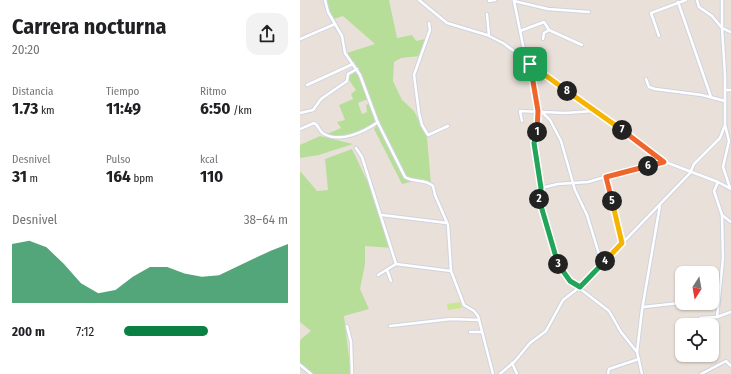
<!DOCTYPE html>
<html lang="es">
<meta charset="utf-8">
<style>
body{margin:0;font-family:"Fira Sans Condensed",sans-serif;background:#f2f2f2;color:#202124;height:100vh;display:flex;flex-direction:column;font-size:15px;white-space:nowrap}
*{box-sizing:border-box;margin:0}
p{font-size:13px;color:#757577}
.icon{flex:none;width:22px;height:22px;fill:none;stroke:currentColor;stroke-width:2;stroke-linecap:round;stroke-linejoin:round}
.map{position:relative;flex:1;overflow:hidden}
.drawer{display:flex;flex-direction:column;background:#fff;width:300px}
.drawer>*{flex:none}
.needle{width:26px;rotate:191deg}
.controls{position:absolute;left:375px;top:266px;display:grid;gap:8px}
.controls a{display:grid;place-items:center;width:44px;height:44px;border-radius:8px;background:#fff;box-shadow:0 1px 3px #0004;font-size:20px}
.pin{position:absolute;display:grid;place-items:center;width:34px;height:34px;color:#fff;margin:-17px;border-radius:8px;box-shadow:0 2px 6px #0006}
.km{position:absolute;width:20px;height:20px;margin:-10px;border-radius:50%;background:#222;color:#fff;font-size:11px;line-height:20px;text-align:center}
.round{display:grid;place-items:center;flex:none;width:42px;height:42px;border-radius:12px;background:#f2f2f2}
.summary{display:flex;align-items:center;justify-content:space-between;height:68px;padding:0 12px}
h1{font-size:22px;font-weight:700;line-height:30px}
.stats{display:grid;grid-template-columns:repeat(3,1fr);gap:6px;height:68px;padding:4px 12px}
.stats div{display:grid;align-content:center}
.stats b{font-size:17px;font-weight:700}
.stats small{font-size:11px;font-weight:400}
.stats p{font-size:11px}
.chart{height:112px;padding:8px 12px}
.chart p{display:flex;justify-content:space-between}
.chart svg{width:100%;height:72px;margin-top:4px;fill:#0b8043;opacity:.7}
ul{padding:0 12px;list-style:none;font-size:13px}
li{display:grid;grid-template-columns:64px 48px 1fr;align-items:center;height:30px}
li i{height:10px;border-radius:5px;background:#0b8043}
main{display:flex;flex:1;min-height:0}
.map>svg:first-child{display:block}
.green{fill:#b6de98}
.pitch{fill:#cae594}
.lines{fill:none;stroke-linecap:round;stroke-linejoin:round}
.street-casing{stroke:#cfd3e0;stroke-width:4.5}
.street{stroke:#fff;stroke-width:2.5}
.split-1-casing{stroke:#fff;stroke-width:8}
.split-2-casing{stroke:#fff;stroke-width:8}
.split-3-casing{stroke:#fff;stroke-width:8}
.split-4-casing{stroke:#fff;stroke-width:8}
.split-5-casing{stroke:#fff;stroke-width:8}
.split-6-casing{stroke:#fff;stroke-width:8}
.split-7-casing{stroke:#fff;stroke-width:8}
.split-8-casing{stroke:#fff;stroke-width:8}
.split-9-casing{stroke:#fff;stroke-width:8}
.split-1{stroke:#f0652b;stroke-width:5}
.split-2{stroke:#22a559;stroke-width:5}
.split-3{stroke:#22a559;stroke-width:5}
.split-4{stroke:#22a559;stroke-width:5}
.split-5{stroke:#f5b400;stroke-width:5}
.split-6{stroke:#f0652b;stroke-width:5}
.split-7{stroke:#f0652b;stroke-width:5}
.split-8{stroke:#f5b400;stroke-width:5}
.split-9{stroke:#f5b400;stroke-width:5}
</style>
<main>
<section class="drawer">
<div class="summary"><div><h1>Carrera nocturna</h1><p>20:20</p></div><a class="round"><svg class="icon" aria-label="share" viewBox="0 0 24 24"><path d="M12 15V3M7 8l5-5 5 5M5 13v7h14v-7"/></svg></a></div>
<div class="stats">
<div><p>Distancia</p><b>1.73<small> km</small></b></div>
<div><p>Tiempo</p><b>11:49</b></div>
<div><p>Ritmo</p><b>6:50<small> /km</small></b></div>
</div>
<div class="stats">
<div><p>Desnivel</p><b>31<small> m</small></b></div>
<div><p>Pulso</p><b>164<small> bpm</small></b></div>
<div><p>kcal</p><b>110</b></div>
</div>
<div class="chart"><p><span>Desnivel</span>38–64 m</p>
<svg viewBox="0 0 160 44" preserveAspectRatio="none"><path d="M0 44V8L10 6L20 10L30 20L40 32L50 38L60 36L70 28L80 22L90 22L100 26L110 28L120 27L130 22L140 17L150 12L160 8V44z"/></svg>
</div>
<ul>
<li><b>200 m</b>7:12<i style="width:51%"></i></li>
</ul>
</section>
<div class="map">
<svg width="431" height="374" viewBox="0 0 431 374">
<rect width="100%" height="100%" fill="#e9e1d9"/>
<g class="green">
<path d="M 27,0 L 89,0 L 97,38 L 112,35 L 116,41 L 125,39 L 120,56 L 101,58 L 94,62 L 93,81 L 102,100 L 114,111 L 127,137 L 131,184 L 122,179 L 102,184 L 74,129 L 78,123 L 74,107 L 68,99 L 58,103 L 62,114 L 67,112 L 66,105 L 70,103 L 75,122 C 62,130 42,141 27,134 L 41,128 L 37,122 L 45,120 L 39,105 L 53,99 L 51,94 L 56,90 L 49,80 L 48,73 L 58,68 L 48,59 L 47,53 L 75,44 L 43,16 L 34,19 L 28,9 Z"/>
<polygon points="20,136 53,144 19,155 0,158 0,145"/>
<polygon points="52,149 78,204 92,248 65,246 65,264 60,289 69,309 44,316 51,374 11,374 0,366 0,340 11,331 0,322 0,171 17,191 28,190 25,159"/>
</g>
<polygon class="pitch" points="160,302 162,308 148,310 147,304"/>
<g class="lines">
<defs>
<g id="street">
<path d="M 25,0 L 28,12 L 42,36 L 45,53 L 60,75 L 77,121 L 105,177 C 113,183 125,178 133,186 L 135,195 L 148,225 L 151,271 L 164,305 L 174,311 L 178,316 L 193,374"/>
<polyline points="119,0 147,23 187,35 203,43 339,142 360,160 418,182 431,189"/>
<polyline points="397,0 399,7 412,16 422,28 425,75 425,125 429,141 423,167 430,188"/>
<polyline points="422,0 422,28 431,32"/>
<polyline points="189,1 195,0"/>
<polyline points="214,1 248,9 289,12"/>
<polyline points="214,1 226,60"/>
<polyline points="378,2 411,97"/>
<polyline points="187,14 189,36"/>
<polyline points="129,23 130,30 114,75 119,113 122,125 128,135 148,126"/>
<polyline points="249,30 282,45"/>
<polyline points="220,31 244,22 249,30 244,33 243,39"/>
<polyline points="359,36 351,13 386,0"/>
<polyline points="0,39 35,24"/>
<polyline points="231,65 238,111 238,127 234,143 241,188 239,197 250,233 255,257 263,273 270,281 309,311 321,332 337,352 342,374"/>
<polyline points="346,79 349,87 355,89 402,95 425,101"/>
<polyline points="7,85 53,64"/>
<polyline points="425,90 431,90"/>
<polyline points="241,111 250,120 261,141 275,190 287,215 302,264"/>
<polyline points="0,113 13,110 21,99 47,81 48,74 57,69"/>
<polyline points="222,121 220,111 265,113 294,111"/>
<path d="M 0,129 L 14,123 C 19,125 19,132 24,134 C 41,143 64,132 78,122"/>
<polyline points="56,148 62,157 96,264 151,271"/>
<polyline points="306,177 322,243"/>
<polyline points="418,182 414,191 422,215 431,222"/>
<polyline points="241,188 258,184 288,182 335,168 363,163"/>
<polyline points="82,215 147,223"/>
<polyline points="87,270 91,281"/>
<polyline points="78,275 96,264"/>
<polyline points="343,307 380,303"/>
<polyline points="417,317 431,312"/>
<polyline points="400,318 417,317 423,258 422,215"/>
<polyline points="47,326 51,342 52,374"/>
<polyline points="90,326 151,319 179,320"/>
<polyline points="170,332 182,332"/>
<polyline points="337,352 342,310 360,205"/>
<polyline points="212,363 217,374"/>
<polyline points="0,365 11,374"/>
<polyline points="200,374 215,361 230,343 246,331 263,300 280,287 390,173 394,164 420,138 425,125"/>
<polyline points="308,374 309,369 339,359"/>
<polyline points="401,374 426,361 431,366"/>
</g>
</defs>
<use href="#street" class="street-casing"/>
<use href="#street" class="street"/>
</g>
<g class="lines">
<defs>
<polyline id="split-1" points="230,64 238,111 237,132"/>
<polyline id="split-2" points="237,132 234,143 241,188 239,199"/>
<polyline id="split-3" points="239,199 258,264"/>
<polyline id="split-4" points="258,264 270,281 280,287 305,261"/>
<polyline id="split-5" points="305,261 322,243 312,201"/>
<polyline id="split-6" points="312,201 306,177 348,166"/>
<polyline id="split-7" points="322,130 364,162 348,166"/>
<polyline id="split-8" points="267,91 322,130"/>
<polyline id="split-9" points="230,64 267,91"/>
</defs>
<use href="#split-1" class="split-1-casing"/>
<use href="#split-2" class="split-2-casing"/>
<use href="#split-3" class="split-3-casing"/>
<use href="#split-4" class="split-4-casing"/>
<use href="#split-5" class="split-5-casing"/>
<use href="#split-6" class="split-6-casing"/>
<use href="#split-7" class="split-7-casing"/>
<use href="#split-8" class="split-8-casing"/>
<use href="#split-9" class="split-9-casing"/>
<use href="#split-1" class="split-1"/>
<use href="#split-2" class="split-2"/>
<use href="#split-3" class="split-3"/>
<use href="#split-4" class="split-4"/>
<use href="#split-5" class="split-5"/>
<use href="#split-6" class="split-6"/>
<use href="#split-7" class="split-7"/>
<use href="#split-8" class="split-8"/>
<use href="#split-9" class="split-9"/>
</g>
</svg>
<div class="controls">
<a><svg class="needle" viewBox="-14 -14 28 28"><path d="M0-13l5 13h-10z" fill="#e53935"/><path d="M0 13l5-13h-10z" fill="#757577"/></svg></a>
<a><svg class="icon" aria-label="locate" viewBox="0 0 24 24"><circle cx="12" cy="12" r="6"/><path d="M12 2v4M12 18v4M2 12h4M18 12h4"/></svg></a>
</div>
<div class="pin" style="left:230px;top:64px;background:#1e9e55"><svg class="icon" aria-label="arrive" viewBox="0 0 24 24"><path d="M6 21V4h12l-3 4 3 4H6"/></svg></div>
<b class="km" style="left:237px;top:132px">1</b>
<b class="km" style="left:239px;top:199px">2</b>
<b class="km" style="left:258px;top:264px">3</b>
<b class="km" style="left:305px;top:261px">4</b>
<b class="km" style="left:312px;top:201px">5</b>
<b class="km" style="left:348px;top:166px">6</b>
<b class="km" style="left:322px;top:130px">7</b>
<b class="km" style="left:267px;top:91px">8</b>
</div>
</main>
